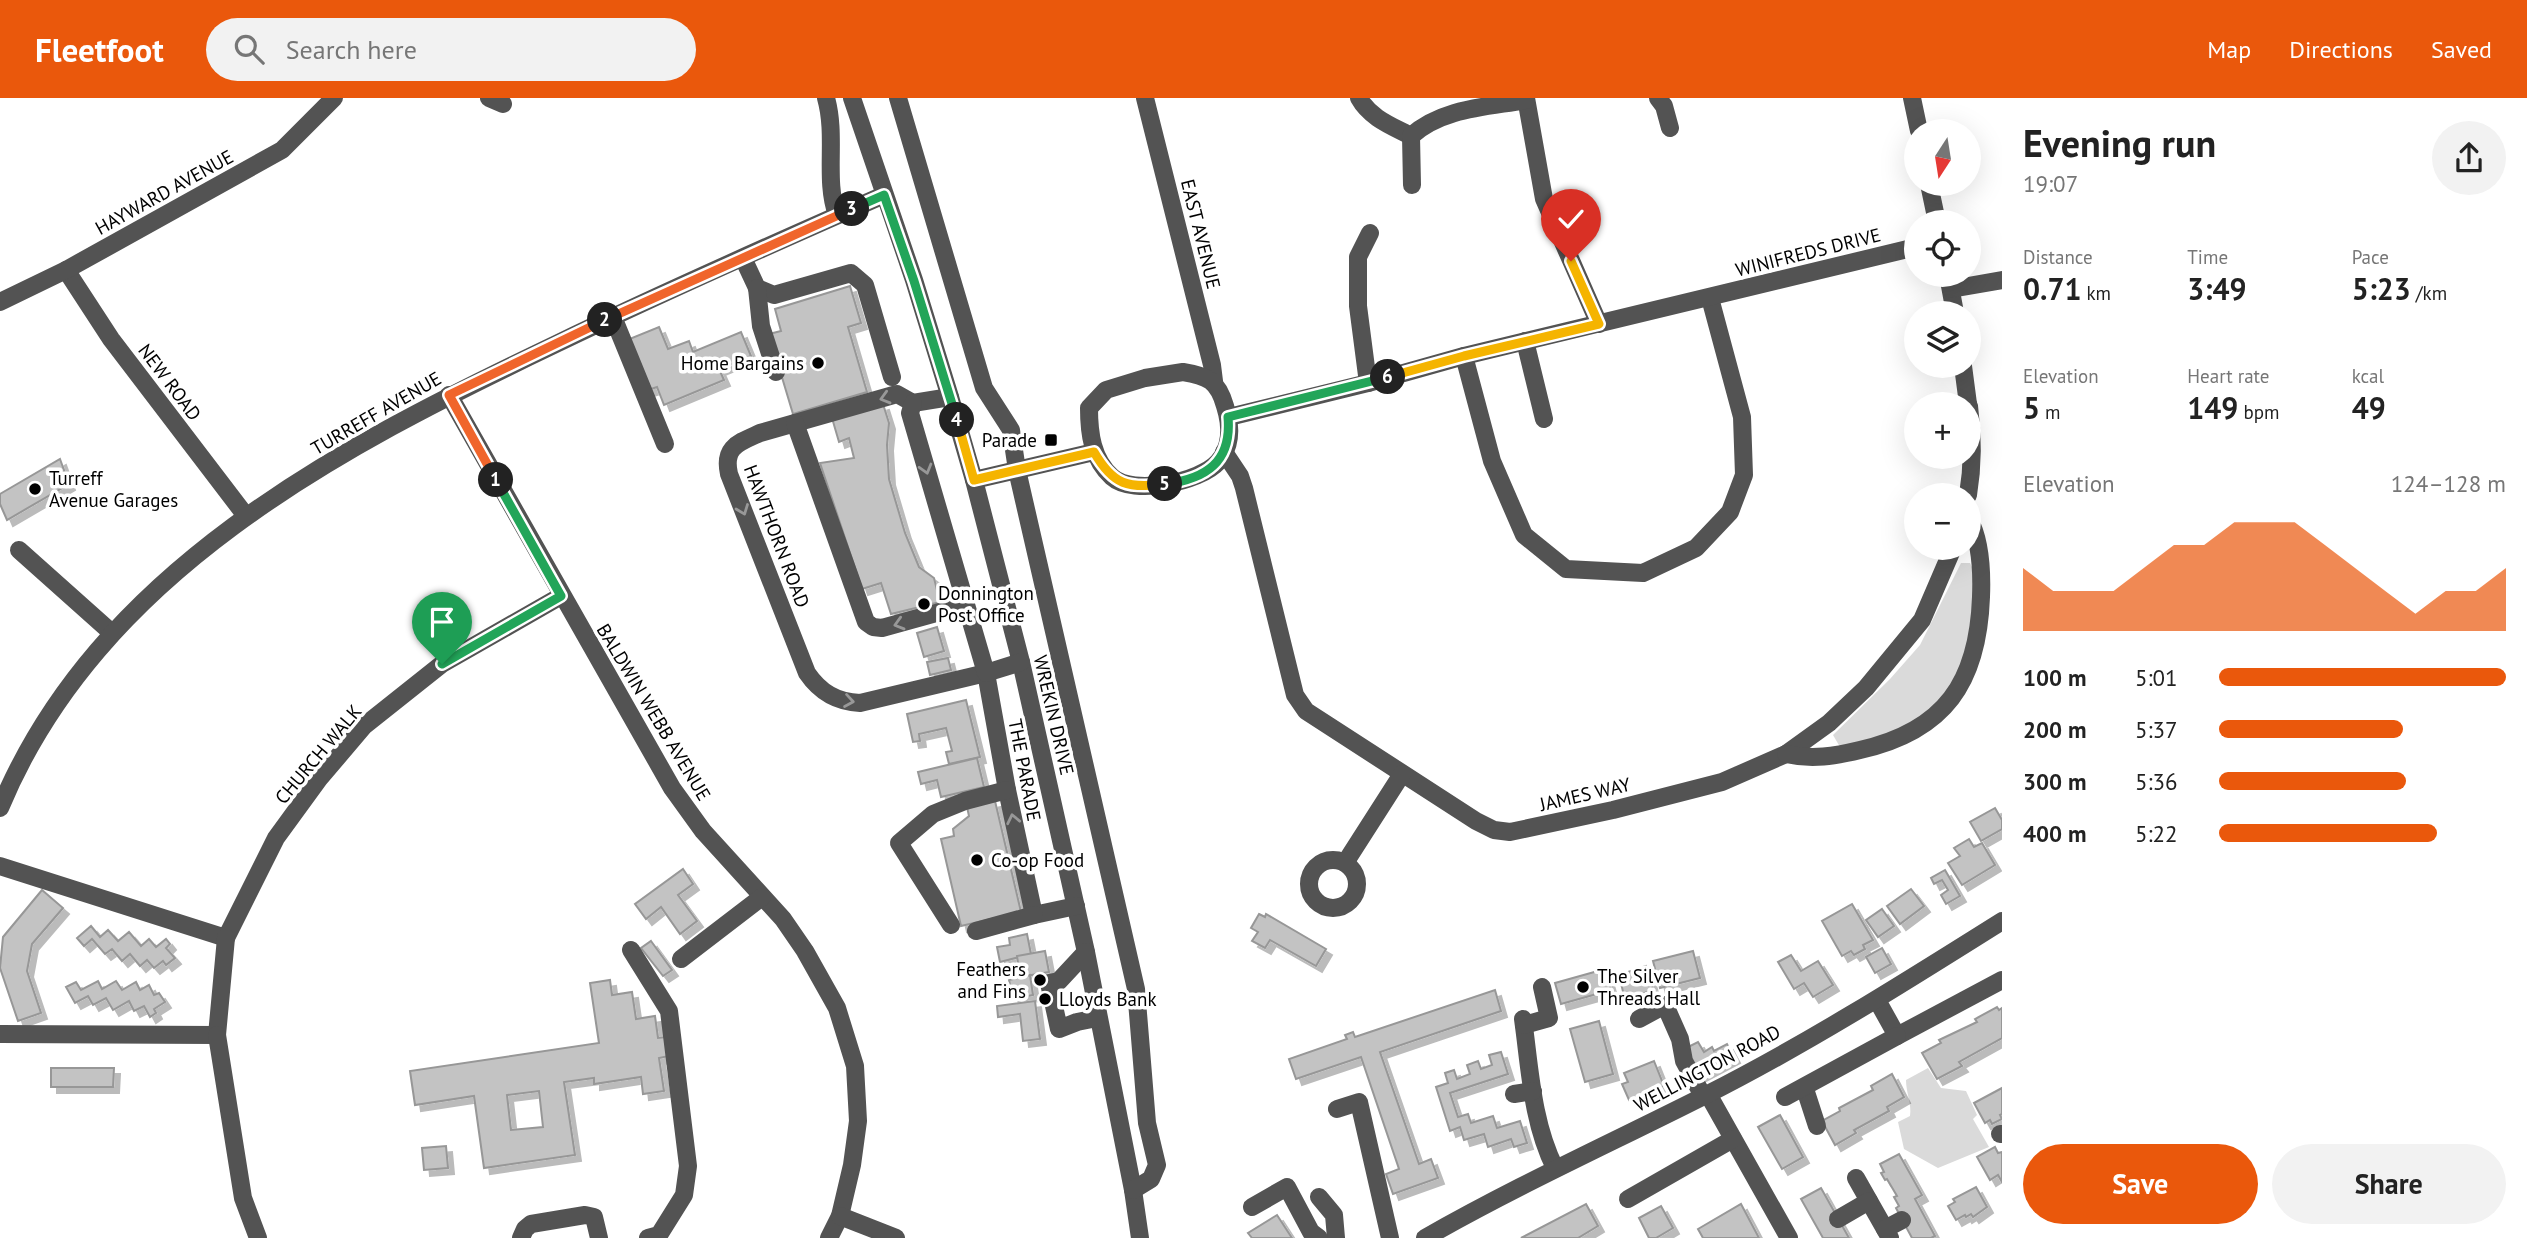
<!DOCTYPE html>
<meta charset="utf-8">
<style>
body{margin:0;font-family:"PT Sans",sans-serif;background:#f2f2f2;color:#222;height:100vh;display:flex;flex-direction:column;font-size:26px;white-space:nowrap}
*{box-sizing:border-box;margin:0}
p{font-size:23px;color:#767676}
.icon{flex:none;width:38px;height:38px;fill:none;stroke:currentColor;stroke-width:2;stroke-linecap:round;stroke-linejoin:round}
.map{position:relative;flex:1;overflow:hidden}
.sheet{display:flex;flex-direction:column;background:#fff;width:525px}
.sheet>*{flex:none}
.needle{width:46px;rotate:192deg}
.fabs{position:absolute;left:1904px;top:21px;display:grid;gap:14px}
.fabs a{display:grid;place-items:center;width:77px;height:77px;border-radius:50%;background:#fff;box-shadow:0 7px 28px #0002;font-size:35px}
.pin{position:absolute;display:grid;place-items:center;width:60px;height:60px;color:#fff;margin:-72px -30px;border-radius:50% 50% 50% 0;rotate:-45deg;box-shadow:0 0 7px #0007}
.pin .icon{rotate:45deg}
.km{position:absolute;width:35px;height:35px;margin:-18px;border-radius:50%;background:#222;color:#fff;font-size:19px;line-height:35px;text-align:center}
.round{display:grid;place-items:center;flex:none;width:74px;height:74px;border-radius:37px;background:#f2f2f2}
.headline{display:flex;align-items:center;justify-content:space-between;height:119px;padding:0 21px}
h1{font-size:38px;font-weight:800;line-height:52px}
.figures{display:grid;grid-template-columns:repeat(3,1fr);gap:10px;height:119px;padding:7px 21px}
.figures div{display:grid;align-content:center}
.figures b{font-size:30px;font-weight:800}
.figures small{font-size:19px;font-weight:400}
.figures p{font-size:19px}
.chart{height:196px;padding:14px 21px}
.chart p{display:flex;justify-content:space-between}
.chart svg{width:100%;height:126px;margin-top:7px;fill:#ea580c;opacity:.7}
.primary-button{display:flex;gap:14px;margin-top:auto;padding:14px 21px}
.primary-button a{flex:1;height:80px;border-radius:42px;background:#ea580c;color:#fff;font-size:28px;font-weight:800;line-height:80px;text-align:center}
.primary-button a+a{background:#f2f2f2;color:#222}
ul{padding:0 21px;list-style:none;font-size:23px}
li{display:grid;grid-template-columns:112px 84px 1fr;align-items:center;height:52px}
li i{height:18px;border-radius:9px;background:#ea580c}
header{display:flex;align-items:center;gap:42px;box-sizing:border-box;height:98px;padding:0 35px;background:#ea580c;color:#fff}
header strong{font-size:33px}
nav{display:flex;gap:38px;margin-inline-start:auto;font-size:24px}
.search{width:490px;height:63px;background:#f2f2f2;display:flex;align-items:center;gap:18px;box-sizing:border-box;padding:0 24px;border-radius:38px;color:#767676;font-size:26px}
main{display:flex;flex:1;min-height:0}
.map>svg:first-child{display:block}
.green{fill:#dadada}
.building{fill:#c3c3c3;stroke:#979797;stroke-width:2;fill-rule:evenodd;filter:url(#shadow)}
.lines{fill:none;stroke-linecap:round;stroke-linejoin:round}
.minor{stroke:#535353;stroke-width:18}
.oneway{stroke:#989898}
.split-1-casing{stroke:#fff;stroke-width:14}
.split-2-casing{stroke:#fff;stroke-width:14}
.split-3-casing{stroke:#fff;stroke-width:14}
.split-4-casing{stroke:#fff;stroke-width:14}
.split-5-casing{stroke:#fff;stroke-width:14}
.split-6-casing{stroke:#fff;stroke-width:14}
.split-7-casing{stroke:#fff;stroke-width:14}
.split-1{stroke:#22a559;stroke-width:9}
.split-2{stroke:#f0652b;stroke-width:9}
.split-3{stroke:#f0652b;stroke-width:9}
.split-4{stroke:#22a559;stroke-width:9}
.split-5{stroke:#f5b400;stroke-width:9}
.split-6{stroke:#22a559;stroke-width:9}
.split-7{stroke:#f5b400;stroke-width:9}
.poi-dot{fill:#000;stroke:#fff;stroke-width:2.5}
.labels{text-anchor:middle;stroke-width:7;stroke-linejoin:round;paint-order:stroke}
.street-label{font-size:19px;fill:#000;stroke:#fff}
.poi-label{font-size:19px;fill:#000;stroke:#fff;text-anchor:start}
</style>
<header>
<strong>Fleetfoot</strong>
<div class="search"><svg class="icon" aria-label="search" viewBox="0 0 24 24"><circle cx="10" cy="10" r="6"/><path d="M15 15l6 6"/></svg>Search here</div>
<nav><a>Map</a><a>Directions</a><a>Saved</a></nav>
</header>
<main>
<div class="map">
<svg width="2002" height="1140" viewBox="0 0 2002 1140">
<defs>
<filter id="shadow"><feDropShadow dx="6" dy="6" stdDeviation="0" flood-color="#0004"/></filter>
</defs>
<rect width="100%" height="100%" fill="#fff"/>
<g class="green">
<polygon points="1961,465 1970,465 1974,473 1973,524 1955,587 1935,612 1879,641 1840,649 1833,637 1890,581 1920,547"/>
<path d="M 1928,970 L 1941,990 L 1966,993 L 1977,1017 L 1973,1021 L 1989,1049 L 1938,1070 L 1904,1051 L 1898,1024 L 1910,1018 C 1912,1006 1906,995 1906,982 Z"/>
</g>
<g class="building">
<polygon points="850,188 861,225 848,229 867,294 793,316 769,236 781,233 775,211"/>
<polygon points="659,229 668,251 689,243 693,254 741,234 751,258 719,271 724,282 664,307 657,289 648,292 627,242"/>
<polygon points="883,306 889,325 887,347 889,381 905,435 919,469 934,480 940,504 891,516 881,485 862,491 820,365 854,360 849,340 839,344 832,320"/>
<polygon points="60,361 69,386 7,422 0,406 0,396"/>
<polygon points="937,529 944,553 924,559 917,535"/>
<polygon points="948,560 951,572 930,577 927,564"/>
<polygon points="966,602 980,659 949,666 946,654 952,653 946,630 919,636 920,643 913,644 907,616"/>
<polygon points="977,660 984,689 941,699 937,682 921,686 918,674"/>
<polygon points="995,703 1021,814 961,828 941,741 954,738 953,731 969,718 967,709"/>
<polygon points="1995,710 2002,722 2002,731 1981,743 1970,724"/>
<polygon points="1969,741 1974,749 1982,745 1995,767 1962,787 1948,765 1960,758 1954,750"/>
<polygon points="683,771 693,786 678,797 697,823 680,836 661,809 646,821 635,806"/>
<polygon points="1945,772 1960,798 1946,806 1941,797 1948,792 1942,782 1934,786 1931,780"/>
<polygon points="1911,791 1924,808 1900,826 1887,808"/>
<polygon points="42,792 63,810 32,846 27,873 41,915 18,923 0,870 3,839"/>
<polygon points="1852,806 1873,842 1863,847 1865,851 1854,857 1851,853 1842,858 1822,823"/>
<polygon points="1882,811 1894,828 1878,839 1866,822"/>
<polygon points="1259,816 1265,819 1266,816 1326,851 1316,868 1270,842 1265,850 1252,843 1258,834 1251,830"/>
<polygon points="91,828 100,839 108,832 118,843 129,834 141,848 149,841 156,849 166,841 170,846 166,850 175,860 166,867 163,863 154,870 147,862 140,868 130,856 122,863 112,851 105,856 92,841 84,848 77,840"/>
<polygon points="1027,836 1031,856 1000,864 997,849 1010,847 1009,840"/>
<polygon points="651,843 672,872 663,878 641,850"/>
<polygon points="1882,850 1891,866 1875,875 1866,859"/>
<polygon points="1045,853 1049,874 1020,879 1017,858"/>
<polygon points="1693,853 1700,880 1660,890 1653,863"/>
<polygon points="1791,857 1801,873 1818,863 1833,887 1813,899 1804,885 1794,891 1778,864"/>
<polygon points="1646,868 1653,892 1625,902 1619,877"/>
<polygon points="1605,871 1611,892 1561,906 1555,885"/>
<polygon points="1030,877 1033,897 1013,901 1009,882"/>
<path d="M 610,882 L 612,897 L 632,894 L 636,921 L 655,918 L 658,940 L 666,939 L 669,958 L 659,960 L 664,993 L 643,996 L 641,979 L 594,986 L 594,980 L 564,984 L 575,1057 L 484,1070 L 474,998 L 415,1007 L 410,973 L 599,945 L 590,885 ZM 539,993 L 543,1029 L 511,1032 L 507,997 Z"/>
<polygon points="98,883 102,891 116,883 122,892 136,884 140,892 149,887 154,897 159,895 165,904 154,911 156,915 150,919 144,908 134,913 129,903 113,912 106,900 93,907 88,898 75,905 66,889 76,884 81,892"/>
<polygon points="1495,892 1501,913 1380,954 1419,1066 1431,1061 1438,1080 1393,1096 1386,1076 1399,1071 1361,959 1296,981 1289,961 1347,941 1345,937 1353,934 1355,939"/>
<polygon points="1035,903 1040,941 1023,943 1020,916 998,919 997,908"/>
<polygon points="1997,909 1999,912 2002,910 2002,940 1959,964 1962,968 1937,981 1922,955 1941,945 1939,942 1977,924 1975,921"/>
<polygon points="1599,923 1613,976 1585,984 1570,931"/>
<polygon points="1698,944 1704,954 1712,949 1714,953 1727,946 1734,959 1698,978 1686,950"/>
<polygon points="1501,954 1508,976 1450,995 1458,1019 1468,1016 1471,1025 1493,1018 1497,1030 1520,1023 1527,1045 1514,1049 1511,1041 1488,1049 1484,1036 1464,1042 1460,1029 1450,1033 1436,989 1448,985 1445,975 1454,972 1457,981 1470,976 1467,967 1478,963 1481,971 1492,967 1489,957"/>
<polygon points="1654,963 1664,988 1629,1002 1622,986 1628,984 1624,975"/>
<polygon points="51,970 114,970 113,989 51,989"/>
<polygon points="1892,976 1904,999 1887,1009 1889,1013 1854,1032 1856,1035 1835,1047 1822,1023 1840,1013 1839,1010 1873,992 1871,988"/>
<polygon points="2002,990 2002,1016 2000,1017 2002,1021 1992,1026 1990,1022 1985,1025 1974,1005"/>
<polygon points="1780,1017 1803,1059 1782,1071 1758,1029"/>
<polygon points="446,1048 448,1070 424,1072 422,1050"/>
<polygon points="1995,1049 1998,1055 2002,1054 2002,1084 1998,1077 1990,1082 1977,1059"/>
<polygon points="1899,1056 1922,1097 1915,1101 1935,1138 1931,1140 1912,1140 1896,1110 1899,1108 1894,1099 1897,1098 1887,1081 1885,1082 1881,1075 1884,1074 1880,1066"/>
<polygon points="1976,1089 1987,1109 1973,1119 1971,1116 1966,1119 1965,1117 1956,1122 1948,1108 1955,1104 1953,1101"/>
<polygon points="1821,1090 1849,1140 1823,1140 1801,1101"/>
<polygon points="1586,1106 1598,1128 1578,1140 1521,1140"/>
<polygon points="1741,1106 1759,1140 1703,1140 1698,1131"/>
<polygon points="1661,1108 1673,1130 1656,1140 1649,1140 1639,1120"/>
<polygon points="1277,1117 1292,1140 1252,1140 1248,1135"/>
</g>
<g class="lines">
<g class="minor">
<polyline points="489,0 503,6"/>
<path d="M 826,0 C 837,39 824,81 837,117"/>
<polyline points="852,0 914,182 950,299 974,382 1021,564 1086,854 1133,1092 1140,1140"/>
<polyline points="898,0 984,290 1011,332 1017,372 1136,891 1147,1025 1157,1067 1151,1081 1133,1092"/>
<polyline points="1145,0 1212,267 1214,283"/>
<path d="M 1359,0 C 1370,20 1392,28 1411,38"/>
<polyline points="1526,0 1544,101 1599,226"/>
<polyline points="1658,0 1664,8 1670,30"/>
<polyline points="1912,0 1919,33"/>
<polyline points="1929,86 1937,124"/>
<path d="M 1412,87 L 1411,38 C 1442,10 1487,9 1526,2"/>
<polyline points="743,160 757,190 774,197 851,175 865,187 892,279"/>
<polyline points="66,172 111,241 246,418"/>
<polyline points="1948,177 1955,215"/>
<polyline points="757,190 761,228 776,274"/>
<polyline points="1951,191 2002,182"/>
<polyline points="0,204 66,172 282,52 334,0"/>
<polyline points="613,219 665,346"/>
<polyline points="1525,243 1544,321"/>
<polyline points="1464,258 1492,363 1524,437 1566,471 1643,475 1696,450 1730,414 1744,377 1742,319 1710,200"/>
<polyline points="1963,268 1968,306"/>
<path d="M 1183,274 C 1208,278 1218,283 1225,308 C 1231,327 1232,348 1218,364 C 1200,384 1133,398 1112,379 C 1092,361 1089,335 1089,310 L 1106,292 L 1145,280 Z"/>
<polyline points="1368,285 1358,208 1358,159 1370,135"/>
<polyline points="449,297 672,690 703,733 783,821 805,853 837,910 855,968 858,1023 852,1067 840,1118 829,1140"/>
<path d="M 950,299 L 913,305 L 897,296 L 760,335 C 738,345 723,349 729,376 L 807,575 C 820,594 836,604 860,605 L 986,575 L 1007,692 L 1034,817 L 1076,808"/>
<polyline points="913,305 910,315 986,575 1021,564"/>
<polyline points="1229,319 1368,285 1464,258 1916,149"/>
<polyline points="795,325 866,524 873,529 882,530 965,507"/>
<polyline points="1224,354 1240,378 1244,390 1295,597 1306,613 1476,723 1494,732 1510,734 1613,712 1722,684 1786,656 1829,625 1866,590 1922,522 1953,450"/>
<polyline points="974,382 1094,354"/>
<path d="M 1968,397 C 1973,367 1973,338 1969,308"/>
<polyline points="19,452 112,535"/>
<path d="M 1786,656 C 1812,662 1835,658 1860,652 C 1945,633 1978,584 1981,499 C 1982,474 1981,443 1969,421"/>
<path d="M 0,710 C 98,474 338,350 556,246 C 664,194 774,145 884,97"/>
<circle cx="1333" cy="786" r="24"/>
<polyline points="1345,765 1402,676"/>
<polyline points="0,768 226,840 276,740 319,681 364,628 442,566 561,498"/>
<polyline points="951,827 899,745 933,716 965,703 1007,692"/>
<polyline points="976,833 1034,817"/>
<polyline points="631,852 669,913 688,1068 684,1097 659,1137 648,1140"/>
<polyline points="1086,854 1059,883 1049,885 1059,931 1077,924 1097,920"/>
<polyline points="681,861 762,799"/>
<polyline points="1877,902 1897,938 2002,882"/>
<path d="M 1523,921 C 1530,971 1532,1024 1555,1070"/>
<polyline points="1639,921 1665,907 1680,941 1684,963 1703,998"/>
<polyline points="1524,927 1549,920 1542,889"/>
<polyline points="0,936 217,937 226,840"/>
<polyline points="217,937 243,1100 258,1140"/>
<polyline points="1805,991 1817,1028"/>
<polyline points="1514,996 1533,993"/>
<polyline points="1708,996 1789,1140"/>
<polyline points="1785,999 1897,938"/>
<polyline points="1337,1011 1359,1004 1390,1140"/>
<polyline points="2000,1036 2002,1036"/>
<polyline points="1856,1080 1890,1140"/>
<polyline points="1319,1099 1334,1117 1336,1140"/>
<polyline points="1628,1101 1733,1041"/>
<polyline points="1252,1109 1287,1089 1311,1134 1319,1140"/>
<polyline points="840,1118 896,1140"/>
<polyline points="1838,1121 1869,1103"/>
<polyline points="1885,1131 1902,1122"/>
<polyline points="521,1140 525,1131 531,1126 585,1117 594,1119 599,1140"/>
<path d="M 1425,1140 C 1516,1088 1611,1045 1704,998 C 1807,946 1905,884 2002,823"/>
</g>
</g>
<defs><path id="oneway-chevron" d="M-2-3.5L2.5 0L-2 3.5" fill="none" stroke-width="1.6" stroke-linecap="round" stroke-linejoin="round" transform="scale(1.75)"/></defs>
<g class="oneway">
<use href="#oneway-chevron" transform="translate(885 300) rotate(164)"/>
<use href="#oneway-chevron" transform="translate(926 371) rotate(74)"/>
<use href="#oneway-chevron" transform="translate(743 412) rotate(69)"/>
<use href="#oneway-chevron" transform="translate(899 526) rotate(164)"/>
<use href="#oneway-chevron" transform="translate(849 603) rotate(9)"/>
<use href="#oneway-chevron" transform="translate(1013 721) rotate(-102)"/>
</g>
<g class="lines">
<defs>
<polyline id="split-1" points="442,566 561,498 496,382"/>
<polyline id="split-2" points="496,382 449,297 605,222"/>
<polyline id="split-3" points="605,222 852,111"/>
<polyline id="split-4" points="852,111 884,97 914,183 957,322"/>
<path id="split-5" d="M 957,322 L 974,382 L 1094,354 C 1113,387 1128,391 1165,386"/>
<path id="split-6" d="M 1165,386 C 1206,381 1232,364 1228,319 L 1388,279"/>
<polyline id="split-7" points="1388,279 1464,258 1599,226 1571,163"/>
</defs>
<use href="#split-1" class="split-1-casing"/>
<use href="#split-2" class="split-2-casing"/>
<use href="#split-3" class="split-3-casing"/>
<use href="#split-4" class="split-4-casing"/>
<use href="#split-5" class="split-5-casing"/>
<use href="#split-6" class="split-6-casing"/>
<use href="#split-7" class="split-7-casing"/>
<use href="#split-1" class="split-1"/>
<use href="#split-2" class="split-2"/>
<use href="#split-3" class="split-3"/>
<use href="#split-4" class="split-4"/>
<use href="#split-5" class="split-5"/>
<use href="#split-6" class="split-6"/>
<use href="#split-7" class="split-7"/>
</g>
<g class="poi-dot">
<circle cx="818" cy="265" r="7"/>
<rect x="1044" y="335" width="14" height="14" rx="3.5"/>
<circle cx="35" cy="391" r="7"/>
<circle cx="924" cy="506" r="7"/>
<circle cx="977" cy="762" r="7"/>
<circle cx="1040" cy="882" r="7"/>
<circle cx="1583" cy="889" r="7"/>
<circle cx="1045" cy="901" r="7"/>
</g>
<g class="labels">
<g class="street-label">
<text transform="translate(164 94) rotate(-29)" y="7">HAYWARD AVENUE</text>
<text transform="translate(1201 136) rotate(76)" y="7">EAST AVENUE</text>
<text transform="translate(1808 154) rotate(-14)" y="7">WINIFREDS DRIVE</text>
<text transform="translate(170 284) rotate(53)" y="7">NEW ROAD</text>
<text transform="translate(376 315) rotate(-30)" y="7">TURREFF AVENUE</text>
<text transform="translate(777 438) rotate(69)" y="7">HAWTHORN ROAD</text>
<text transform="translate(654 614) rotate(59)" y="7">BALDWIN WEBB AVENUE</text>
<text transform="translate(1054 617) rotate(77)" y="7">WREKIN DRIVE</text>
<text transform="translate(318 656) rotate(-50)" y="7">CHURCH WALK</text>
<text transform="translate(1025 672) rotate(79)" y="7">THE PARADE</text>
<text transform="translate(1585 696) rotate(-13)" y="7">JAMES WAY</text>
<text transform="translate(1707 970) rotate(-28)" y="7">WELLINGTON ROAD</text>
</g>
<g class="poi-label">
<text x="804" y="272" text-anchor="end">Home Bargains</text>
<text x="1037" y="349" text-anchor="end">Parade</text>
<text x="49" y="387">Turreff<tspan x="49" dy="22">Avenue Garages</tspan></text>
<text x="938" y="502">Donnington<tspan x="938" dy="22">Post Office</tspan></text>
<text x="991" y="769">Co-op Food</text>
<text x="1026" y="878" text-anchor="end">Feathers<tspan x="1026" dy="22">and Fins</tspan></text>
<text x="1597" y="885">The Silver<tspan x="1597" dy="22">Threads Hall</tspan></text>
<text x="1059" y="908">Lloyds Bank</text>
</g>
</g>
</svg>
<div class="fabs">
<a><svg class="needle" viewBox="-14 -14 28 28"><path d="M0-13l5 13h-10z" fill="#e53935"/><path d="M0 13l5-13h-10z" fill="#767676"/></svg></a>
<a><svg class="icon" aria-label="locate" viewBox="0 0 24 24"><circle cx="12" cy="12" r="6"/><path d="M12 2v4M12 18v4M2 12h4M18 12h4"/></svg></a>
<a><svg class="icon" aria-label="layers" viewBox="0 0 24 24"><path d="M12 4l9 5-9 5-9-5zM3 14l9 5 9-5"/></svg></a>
<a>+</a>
<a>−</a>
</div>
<div class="pin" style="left:442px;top:566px;background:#1e9e55"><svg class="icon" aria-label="arrive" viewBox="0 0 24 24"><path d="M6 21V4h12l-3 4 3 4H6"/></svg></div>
<div class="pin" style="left:1571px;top:163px;background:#d93025"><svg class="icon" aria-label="check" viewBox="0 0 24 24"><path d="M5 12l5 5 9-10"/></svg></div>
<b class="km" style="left:496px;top:382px">1</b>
<b class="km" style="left:605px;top:222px">2</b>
<b class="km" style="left:852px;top:111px">3</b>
<b class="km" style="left:957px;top:322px">4</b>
<b class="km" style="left:1165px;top:386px">5</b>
<b class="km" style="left:1388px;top:279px">6</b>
</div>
<section class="sheet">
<div class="headline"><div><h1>Evening run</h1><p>19:07</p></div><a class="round"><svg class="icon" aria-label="share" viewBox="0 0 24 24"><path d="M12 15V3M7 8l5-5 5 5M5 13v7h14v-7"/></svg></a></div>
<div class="figures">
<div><p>Distance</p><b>0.71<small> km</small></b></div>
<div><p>Time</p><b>3:49</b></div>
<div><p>Pace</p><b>5:23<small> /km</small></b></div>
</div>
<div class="figures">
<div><p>Elevation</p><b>5<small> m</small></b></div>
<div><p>Heart rate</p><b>149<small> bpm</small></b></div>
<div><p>kcal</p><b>49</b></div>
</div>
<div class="chart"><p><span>Elevation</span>124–128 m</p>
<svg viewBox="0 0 160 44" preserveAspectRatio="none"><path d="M0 44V22L10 30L20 30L30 30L40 22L50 14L60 14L70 6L80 6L90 6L100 14L110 22L120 30L130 38L140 30L150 30L160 22V44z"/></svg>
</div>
<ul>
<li><b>100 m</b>5:01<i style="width:100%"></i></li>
<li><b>200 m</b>5:37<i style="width:64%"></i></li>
<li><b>300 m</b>5:36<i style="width:65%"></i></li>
<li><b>400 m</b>5:22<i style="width:76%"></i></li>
</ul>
<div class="primary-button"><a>Save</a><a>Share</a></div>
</section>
</main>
